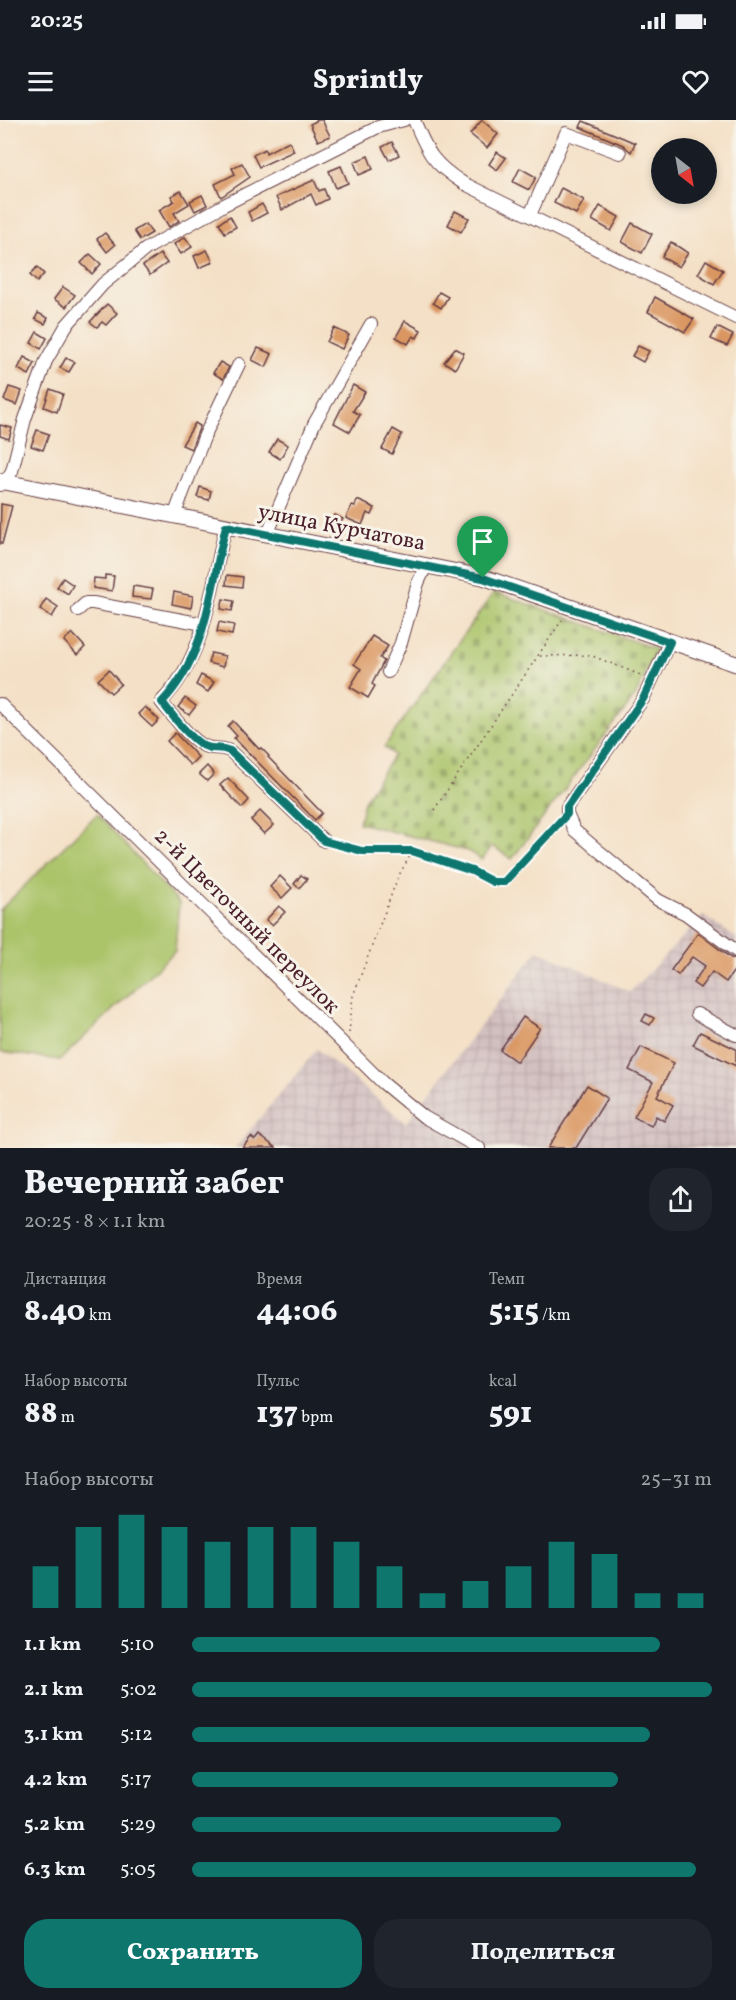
<!DOCTYPE html>
<html lang="ru">
<meta charset="utf-8">
<style>
body{margin:0;font-family:Vollkorn,serif;background:#20242c;color:#f1f3f6;height:100vh;display:flex;flex-direction:column;font-size:22px;white-space:nowrap}
*{box-sizing:border-box;margin:0}
p{font-size:20px;color:#9ea1a6}
.icon{flex:none;width:33px;height:33px;fill:none;stroke:currentColor;stroke-width:2;stroke-linecap:round;stroke-linejoin:round}
.map{position:relative;height:1028px;overflow:hidden}
.details{display:flex;flex-direction:column;background:#171b24;flex:1}
.details>*{flex:none}
.needle{width:39px;rotate:149deg}
.fabs{position:absolute;left:651px;top:18px;display:grid;gap:12px}
.fabs a{display:grid;place-items:center;width:66px;height:66px;border-radius:50%;background:#171b24;box-shadow:0 3px 9px #0003;font-size:30px}
.pin{position:absolute;display:grid;place-items:center;width:51px;height:51px;color:#fff;margin:-62px -26px;border-radius:50% 50% 50% 0;rotate:-45deg;box-shadow:0 0 6px #0007}
.pin .icon{rotate:45deg}
.round{display:grid;place-items:center;flex:none;width:63px;height:63px;border-radius:24px;background:#20242c}
.overview{display:flex;align-items:center;justify-content:space-between;height:102px;padding:0 24px}
h1{font-size:33px;font-weight:800;line-height:45px}
.stats{display:grid;grid-template-columns:repeat(3,1fr);gap:9px;height:102px;padding:6px 24px}
.stats div{display:grid;align-content:center}
.stats b{font-size:30px;font-weight:800}
.stats small{font-size:16px;font-weight:400}
.stats p{font-size:16px}
.chart{height:168px;padding:12px 24px}
.chart p{display:flex;justify-content:space-between}
.chart svg{width:100%;height:108px;margin-top:6px;stroke:#0f766e;stroke-width:6}
.cta{display:flex;gap:12px;margin-top:auto;padding:12px 24px}
.cta a{flex:1;height:69px;border-radius:24px;background:#0f766e;color:#fff;font-size:24px;font-weight:800;line-height:69px;text-align:center}
.cta a+a{background:#20242c;color:#f1f3f6}
ul{padding:0 24px;list-style:none;font-size:20px}
li{display:grid;grid-template-columns:96px 72px 1fr;align-items:center;height:45px}
li i{height:15px;border-radius:8px;background:#0f766e}
.status{display:flex;justify-content:space-between;align-items:center;height:42px;padding:0 30px;background:#171b24;direction:ltr}
.status svg{height:16px;fill:currentColor}
header{display:flex;justify-content:space-between;align-items:center;height:78px;padding:0 24px;background:#171b24;font-size:27px;font-weight:800}
.map>svg:first-child{display:block}
.industrial{fill:url(#industrial-grid)}
.green{fill:#abc46a;stroke:#7a724a;stroke-width:1.5}
.cemetery{fill:url(#cemetery-stones);stroke:#7a724a;stroke-width:1.5}
.building{fill:#da9661}
.lines{fill:none;stroke-linecap:round;stroke-linejoin:round}
.minor-casing{stroke:#643c42;stroke-width:14}
.major-casing{stroke:#643c42;stroke-width:17}
.path{stroke:#643c42;stroke-width:1.5;stroke-dasharray:1.5 4.5;stroke-linecap:butt}
.minor{stroke:#fff;stroke-width:12}
.major{stroke:#fff;stroke-width:15}
.route-casing{stroke:#fff;stroke-width:12}
.route{stroke:#0f766e;stroke-width:8}
.labels{text-anchor:middle;stroke-width:6;stroke-linejoin:round;paint-order:stroke}
.street-label{font-size:22px;fill:#4a1f2b;stroke:#f7f3e8}
</style>
<div class="status"><b>20:25</b><svg viewBox="0 0 49 12"><path d="M0 12V9h3v3zM5 12V6h3v6zM10 12V3h3v9zM15 12V0h3v12zM26 1h20v11H26zM47 4h2v5h-2z"/></svg></div>
<header><svg class="icon" aria-label="menu" viewBox="0 0 24 24"><path d="M4 6h16M4 12h16M4 18h16"/></svg>Sprintly<svg class="icon" aria-label="heart" viewBox="0 0 24 24"><path d="M12 20l-8-8c-3-5 5-10 8-4 3-6 11-1 8 4z"/></svg></header>
<div class="map">
<svg width="736" height="1028" viewBox="0 0 736 1028">
<defs>
<pattern id="industrial-grid" width="8" height="8" patternUnits="userSpaceOnUse" patternTransform="scale(1.5)"><rect width="8" height="8" fill="#d2bfc0"/><path d="M0 4h8M4 0v8" fill="none" stroke="#b6a4a5"/></pattern>
<pattern id="cemetery-stones" width="16" height="16" patternUnits="userSpaceOnUse" patternTransform="scale(1.5)"><rect width="16" height="16" fill="#abc46a"/><path d="M2 7V4a2 2 0 0 1 4 0v3zM10 15v-3a2 2 0 0 1 4 0v3z" fill="#8d9f57"/></pattern>
</defs>
<rect width="100%" height="100%" fill="#f7f3e8"/>
<filter id="ink" filterUnits="userSpaceOnUse"><feTurbulence type="fractalNoise" baseFrequency=".0167" numOctaves="2"/><feDisplacementMap in="SourceGraphic" scale="12" xChannelSelector="R" yChannelSelector="G"/><feConvolveMatrix kernelMatrix="1 2 1 2 8 2 1 2 1" color-interpolation-filters="sRGB"/></filter>
<filter id="wash" filterUnits="userSpaceOnUse"><feTurbulence type="fractalNoise" baseFrequency=".008" numOctaves="4" result="noise"/><feDisplacementMap in="SourceGraphic" scale="24" xChannelSelector="R" yChannelSelector="G"/><feGaussianBlur stdDeviation="1.35" result="paint"/><feColorMatrix in="noise" values="0 0 0 0 0 0 0 0 0 0 0 0 0 0 0 0 0 1.4 0 .05"/><feComposite in="paint" operator="in"/></filter>
<g filter="url(#wash)">
<rect width="100%" height="100%" fill="#f4e0c6"/>
<polygon class="industrial" points="703,796 736,818 736,1028 235,1028 317,929 406,1003 538,830 630,872"/>
<polygon class="green" points="97,694 179,783 175,831 60,940 0,932 0,790"/>
<polygon class="cemetery" points="494,472 656,529 636,575 512,739 492,726 482,740 468,731 359,703 364,681 394,635 384,627"/>
<g id="blocks">
<g class="building">
<polygon points="318,0 322,0 330,16 318,21 310,4"/>
<polygon points="482,0 498,14 487,28 470,14"/>
<polygon points="583,1 635,23 631,32 623,25 580,7"/>
<polygon points="289,21 294,31 259,47 253,35 265,29 266,33"/>
<polygon points="392,22 399,35 389,40 382,27"/>
<polygon points="497,32 506,38 497,50 489,44"/>
<polygon points="368,36 373,49 359,55 354,42"/>
<polygon points="242,43 250,57 221,77 215,64 235,54 232,48"/>
<polygon points="341,46 348,63 336,68 329,51"/>
<polygon points="520,48 536,57 529,70 513,62"/>
<polygon points="314,60 319,71 324,69 328,79 316,85 311,74 282,90 276,77"/>
<polygon points="561,68 584,80 576,94 554,83"/>
<polygon points="181,71 189,84 174,93 179,101 169,107 159,90 174,81 171,76"/>
<polygon points="202,75 207,85 195,91 190,81"/>
<polygon points="262,84 267,93 252,101 248,92"/>
<polygon points="600,86 619,97 611,111 592,100"/>
<polygon points="455,91 469,98 461,112 448,105"/>
<polygon points="230,96 236,107 225,113 219,103"/>
<polygon points="632,103 652,114 642,133 622,122"/>
<polygon points="145,104 152,113 140,120 134,111"/>
<polygon points="105,113 115,125 107,132 97,119"/>
<polygon points="185,117 192,127 181,134 174,124"/>
<polygon points="671,122 688,133 679,147 662,137"/>
<polygon points="207,130 213,142 199,148 194,136"/>
<polygon points="90,134 101,144 92,154 81,143"/>
<polygon points="160,134 167,143 150,155 143,146"/>
<polygon points="706,140 723,150 714,164 698,154"/>
<polygon points="37,147 44,154 37,162 30,155"/>
<polygon points="63,167 75,175 66,187 54,179"/>
<polygon points="439,172 448,177 441,188 433,183"/>
<polygon points="655,177 694,199 685,212 648,192"/>
<polygon points="107,184 117,193 106,205 102,202 97,207 90,202"/>
<polygon points="38,193 48,198 45,204 35,199"/>
<polygon points="405,201 421,210 417,218 413,216 408,224 396,217"/>
<polygon points="717,207 733,215 727,226 711,219"/>
<polygon points="334,208 349,215 342,229 327,222"/>
<polygon points="37,212 47,218 41,229 31,223"/>
<polygon points="638,226 649,231 643,242 632,236"/>
<polygon points="258,228 272,234 266,247 252,240"/>
<polygon points="455,228 464,233 455,249 444,242"/>
<polygon points="24,237 35,243 29,255 18,249"/>
<polygon points="66,238 75,242 69,252 60,248"/>
<polygon points="220,242 229,247 223,259 213,253"/>
<polygon points="353,265 365,272 353,291 360,295 350,312 334,303"/>
<polygon points="9,267 22,271 17,285 4,280"/>
<polygon points="50,269 63,274 57,292 44,287"/>
<polygon points="195,303 200,306 191,329 182,325"/>
<polygon points="0,305 12,308 9,319 0,316"/>
<polygon points="393,309 402,314 392,334 382,329"/>
<polygon points="37,310 49,314 43,330 31,326"/>
<polygon points="277,319 288,325 280,339 269,332"/>
<polygon points="200,367 211,371 209,380 197,377"/>
<polygon points="357,380 375,388 372,395 367,393 362,405 346,398 352,385 355,386"/>
<polygon points="1,384 12,386 2,424 0,424"/>
<polygon points="335,395 343,399 338,408 330,404"/>
<polygon points="105,455 114,456 112,471 93,468 94,458 105,459"/>
<polygon points="227,455 243,457 242,467 226,465"/>
<polygon points="63,458 73,465 68,474 57,467"/>
<polygon points="133,466 153,469 151,479 132,477"/>
<polygon points="174,472 193,476 191,488 172,484"/>
<polygon points="46,479 58,487 52,497 40,489"/>
<polygon points="223,479 234,481 232,491 221,489"/>
<polygon points="219,502 234,505 232,515 217,512"/>
<polygon points="72,513 85,527 77,535 64,521"/>
<polygon points="372,516 388,526 380,538 384,541 372,564 375,566 368,578 350,567 361,549 354,544"/>
<polygon points="211,533 225,536 223,547 208,543"/>
<polygon points="109,550 121,564 111,573 98,560"/>
<polygon points="201,555 214,562 208,572 196,565"/>
<polygon points="185,578 196,586 189,595 178,587"/>
<polygon points="145,587 159,600 152,607 138,594"/>
<polygon points="233,601 259,629 261,628 269,636 268,637 322,693 315,700 234,618 237,616 228,606"/>
<polygon points="175,613 198,637 190,645 167,621"/>
<polygon points="207,646 214,654 207,661 199,654"/>
<polygon points="228,658 249,680 242,688 220,665"/>
<polygon points="260,691 274,705 264,714 251,700"/>
<polygon points="301,755 307,759 299,768 294,764"/>
<polygon points="280,756 292,768 282,778 270,767"/>
<polygon points="279,786 285,792 272,805 266,800"/>
<polygon points="698,813 731,838 736,839 736,848 726,862 712,852 700,868 693,863 705,846 692,837 678,855 671,850"/>
<polygon points="646,894 654,898 650,905 642,901"/>
<polygon points="523,897 540,908 517,942 500,930"/>
<polygon points="700,912 736,929 736,946 693,925"/>
<polygon points="641,927 674,943 657,976 673,985 664,1001 656,996 651,1006 634,997 653,962 629,950"/>
<polygon points="587,965 607,978 576,1028 548,1028"/>
<polygon points="259,1015 276,1028 242,1028 251,1017 255,1020"/>
</g>
</g>
</g>
<g filter="url(#ink)">
<use href="#blocks" fill-opacity="0" stroke="#643c42" stroke-width="1.5"/>
<g class="lines">
<defs>
<g id="minor">
<path d="M 414,0 C 428,33 432,43 463,63 L 736,198"/>
<polyline points="530,95 566,13 620,33"/>
<polyline points="0,365 5,362 12,351 25,299 46,241 66,206 103,164 146,129 224,85 378,7 404,0"/>
<polyline points="174,396 205,315 239,244"/>
<path d="M 226,406 C 210,468 208,534 161,582 C 171,594 193,623 207,627 C 215,630 218,626 230,631 L 324,721"/>
<polyline points="267,415 314,304 371,204"/>
<polyline points="78,490 86,483 93,483 203,504"/>
<polyline points="670,521 643,579 567,687 567,694 574,710 599,731 658,780 686,794 736,831"/>
<polyline points="388,552 401,523 418,463 426,446"/>
<polyline points="0,584 383,963 424,997 479,1028"/>
<polyline points="697,894 736,915"/>
</g>
<polyline id="major" points="0,361 483,457 736,544"/>
</defs>
<use href="#minor" class="minor-casing"/>
<use href="#major" class="major-casing"/>
<g class="path">
<polyline points="540,536 590,535 643,556"/>
<polyline points="434,690 562,500"/>
<polyline points="334,724 362,731 412,731 472,751 493,762 504,762 560,702"/>
<polyline points="349,913 353,876 398,757 412,732"/>
</g>
<use href="#minor" class="minor"/>
<use href="#major" class="major"/>
</g>
</g>
<g class="lines" filter="url(#ink)">
<defs>
<path id="route" d="M 226,406 L 483,458 L 670,522 L 643,579 L 567,687 L 567,694 L 504,762 L 493,762 L 472,751 L 412,731 L 362,731 L 324,721 L 230,631 C 218,626 215,630 207,627 C 193,623 171,594 162,582 C 208,534 210,469 226,406 Z"/>
</defs>
<use href="#route" class="route-casing"/>
<use href="#route" class="route"/>
</g>
<g class="labels">
<g class="street-label">
<text transform="translate(342 406) rotate(11)" y="8">улица Курчатова</text>
<text transform="translate(248 800) rotate(45)" y="8">2-й Цветочный переулок</text>
</g>
</g>
</svg>
<div class="fabs">
<a><svg class="needle" viewBox="-14 -14 28 28"><path d="M0-13l5 13h-10z" fill="#e53935"/><path d="M0 13l5-13h-10z" fill="#9ea1a6"/></svg></a>
</div>
<div class="pin" style="left:483px;top:458px;background:#1e9e55"><svg class="icon" aria-label="arrive" viewBox="0 0 24 24"><path d="M6 21V4h12l-3 4 3 4H6"/></svg></div>
</div>
<section class="details">
<div class="overview"><div><h1>Вечерний забег</h1><p>20:25 · 8 × 1.1 km</p></div><a class="round"><svg class="icon" aria-label="share" viewBox="0 0 24 24"><path d="M12 15V3M7 8l5-5 5 5M5 13v7h14v-7"/></svg></a></div>
<div class="stats">
<div><p>Дистанция</p><b>8.40<small> km</small></b></div>
<div><p>Время</p><b>44:06</b></div>
<div><p>Темп</p><b>5:15<small> /km</small></b></div>
</div>
<div class="stats">
<div><p>Набор высоты</p><b>88<small> m</small></b></div>
<div><p>Пульс</p><b>137<small> bpm</small></b></div>
<div><p>kcal</p><b>591</b></div>
</div>
<div class="chart"><p><span>Набор высоты</span>25–31 m</p>
<svg viewBox="0 0 160 44" preserveAspectRatio="none"><path d="M5 44V27M15 44V11M25 44V6M35 44V11M45 44V17M55 44V11M65 44V11M75 44V17M85 44V27M95 44V38M105 44V33M115 44V27M125 44V17M135 44V22M145 44V38M155 44V38"/></svg>
</div>
<ul>
<li><b>1.1 km</b>5:10<i style="width:90%"></i></li>
<li><b>2.1 km</b>5:02<i style="width:100%"></i></li>
<li><b>3.1 km</b>5:12<i style="width:88%"></i></li>
<li><b>4.2 km</b>5:17<i style="width:82%"></i></li>
<li><b>5.2 km</b>5:29<i style="width:71%"></i></li>
<li><b>6.3 km</b>5:05<i style="width:97%"></i></li>
</ul>
<div class="cta"><a>Сохранить</a><a>Поделиться</a></div>
</section>
